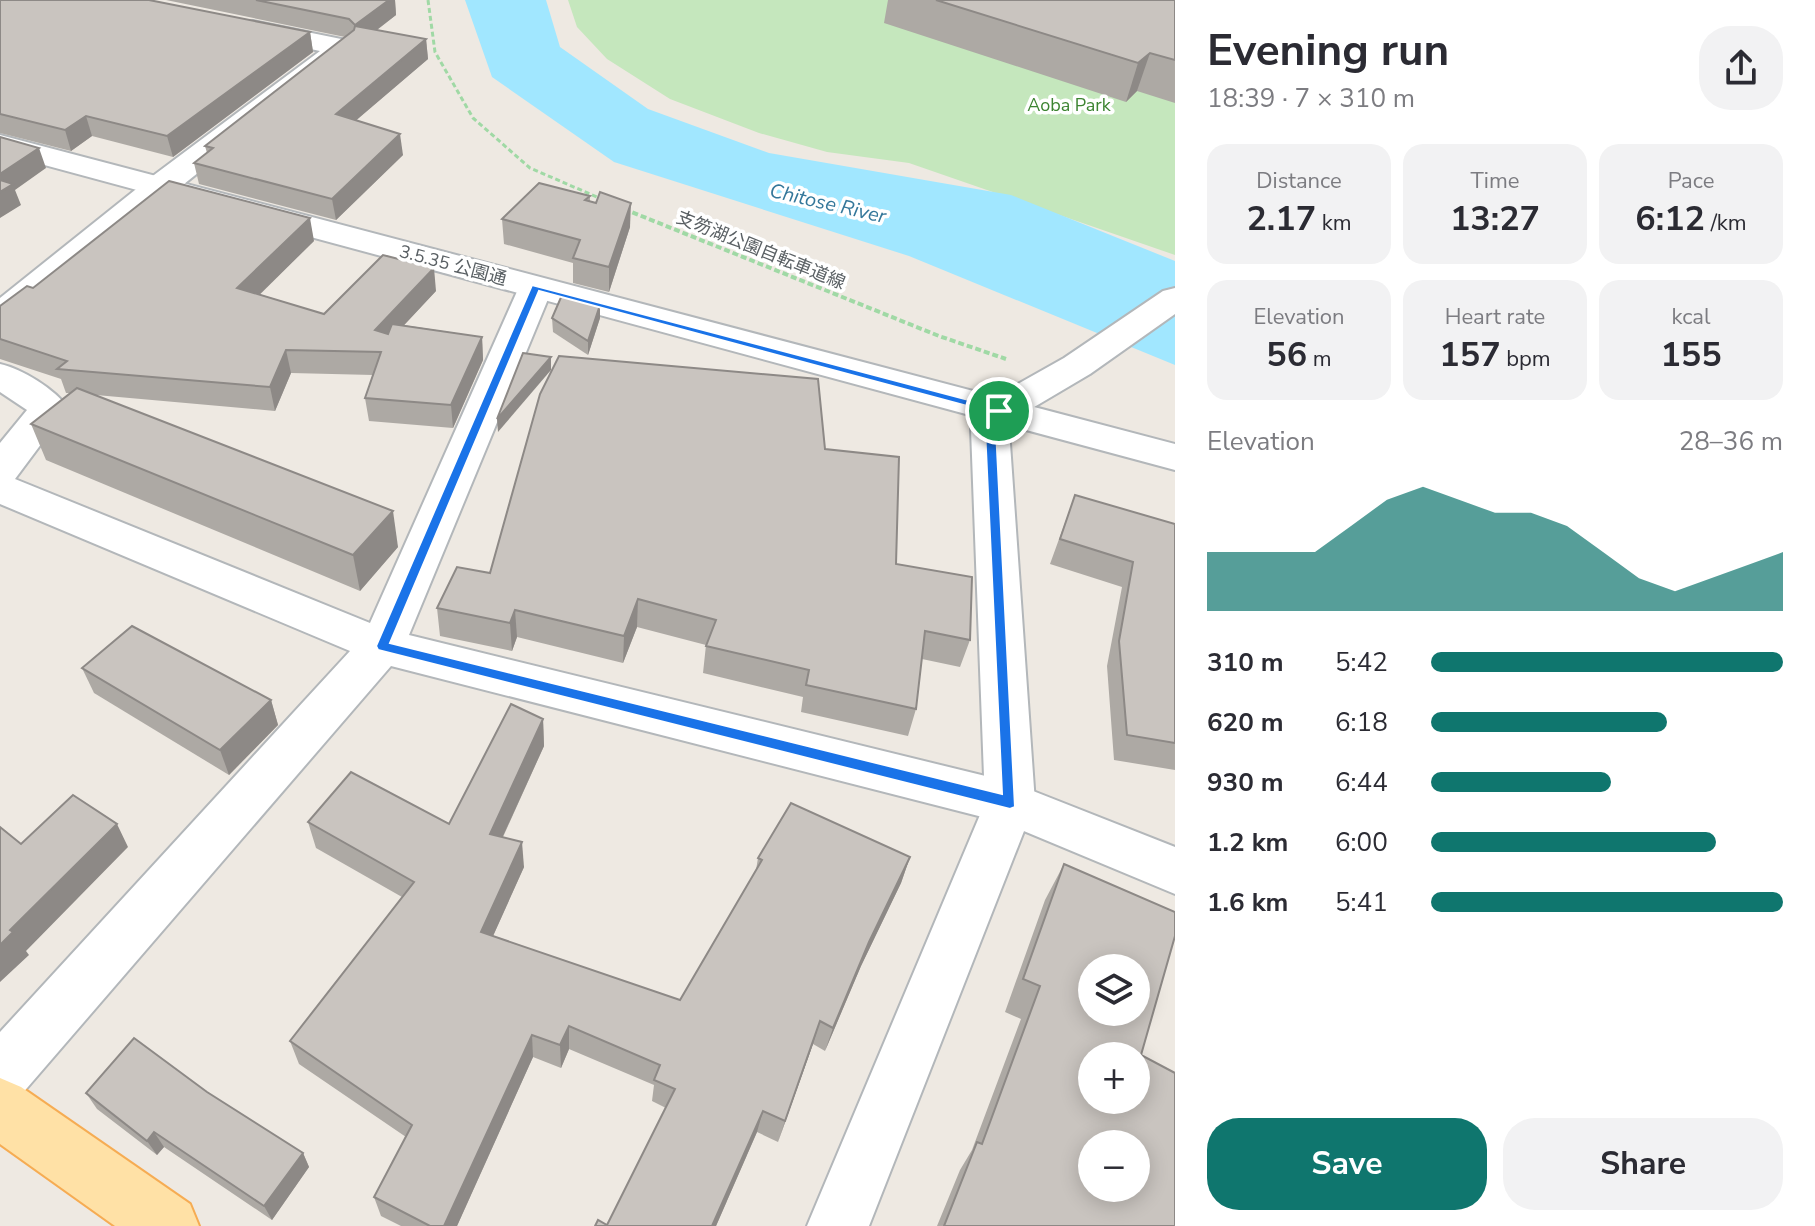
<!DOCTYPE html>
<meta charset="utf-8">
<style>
body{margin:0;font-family:"Nunito Sans","Noto Sans JP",sans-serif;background:#f2f2f3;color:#2b2b33;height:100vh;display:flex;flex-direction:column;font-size:30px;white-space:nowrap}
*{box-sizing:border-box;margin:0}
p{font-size:26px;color:#7c7c81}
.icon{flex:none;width:44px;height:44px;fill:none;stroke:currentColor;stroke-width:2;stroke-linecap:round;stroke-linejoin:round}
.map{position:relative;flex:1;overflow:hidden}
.panel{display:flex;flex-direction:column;background:#fff;width:640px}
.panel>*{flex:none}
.fabs{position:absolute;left:1078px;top:954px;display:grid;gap:16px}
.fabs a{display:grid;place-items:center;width:72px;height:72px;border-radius:50%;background:#fff;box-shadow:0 4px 20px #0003;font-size:40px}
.pin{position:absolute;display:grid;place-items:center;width:68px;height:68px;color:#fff;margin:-34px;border:4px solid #fff;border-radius:50%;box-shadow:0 2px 8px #0007}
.round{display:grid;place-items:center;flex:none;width:84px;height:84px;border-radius:32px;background:#f2f2f3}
.overview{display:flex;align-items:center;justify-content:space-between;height:136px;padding:0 32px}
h1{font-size:44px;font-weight:700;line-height:60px}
.figures{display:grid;grid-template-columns:repeat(3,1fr);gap:12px;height:136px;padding:8px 32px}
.figures div{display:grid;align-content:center;border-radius:20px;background:#f2f2f3;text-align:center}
.figures b{font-size:34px;font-weight:700}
.figures small{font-size:22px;font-weight:400}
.figures p{font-size:22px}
.chart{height:224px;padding:16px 32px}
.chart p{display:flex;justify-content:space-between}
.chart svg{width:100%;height:144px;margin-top:8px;fill:#0f766e;opacity:.7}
.action{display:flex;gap:16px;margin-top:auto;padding:16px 32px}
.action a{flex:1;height:92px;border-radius:32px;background:#0f766e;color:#fff;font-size:32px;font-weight:700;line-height:92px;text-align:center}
.action a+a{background:#f2f2f3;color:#2b2b33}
ul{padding:0 32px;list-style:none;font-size:26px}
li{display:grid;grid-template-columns:128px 96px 1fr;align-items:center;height:60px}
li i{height:20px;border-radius:10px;background:#0f766e}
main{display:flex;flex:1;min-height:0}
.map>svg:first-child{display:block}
.green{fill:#c5e7bd}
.water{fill:#a1e7ff}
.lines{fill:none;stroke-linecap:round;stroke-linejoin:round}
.minor-casing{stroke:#b3b7ba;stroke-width:4}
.tertiary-casing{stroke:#b3b7ba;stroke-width:4}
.primary-casing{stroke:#f6ac53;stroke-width:4}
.path-far1{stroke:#a0d9a5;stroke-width:3;stroke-dasharray:5 3;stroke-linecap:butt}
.path{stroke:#a0d9a5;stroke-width:4;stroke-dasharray:6 3;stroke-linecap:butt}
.minor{fill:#fff;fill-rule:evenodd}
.tertiary{fill:#fff;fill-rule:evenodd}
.primary{fill:#ffe1a6;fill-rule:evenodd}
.wall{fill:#ada9a4}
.shaded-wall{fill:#8d8986}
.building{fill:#c9c4bf;stroke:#8d8986;stroke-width:2;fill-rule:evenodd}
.route{fill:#1a73e8;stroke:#fff;stroke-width:2;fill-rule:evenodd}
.labels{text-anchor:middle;stroke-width:7;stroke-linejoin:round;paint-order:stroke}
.far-park-label{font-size:18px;fill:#3c8431;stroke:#fff}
.far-street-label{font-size:18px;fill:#5a6064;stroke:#fff}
.far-water-label{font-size:20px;font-style:italic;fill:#34779a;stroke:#fff}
</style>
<main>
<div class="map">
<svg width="1175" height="1226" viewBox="0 0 1175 1226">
<rect width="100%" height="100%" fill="#eee9e2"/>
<polygon class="green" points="568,0 1175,0 1175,255 909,163 827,152 759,133 670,99 607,59 577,27"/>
<polygon class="water" points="465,0 546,0 560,47 648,109 769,153 1011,195 1175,261 1175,365 909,256 614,162 492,77"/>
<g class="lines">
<defs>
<g id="minor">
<polygon points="253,21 351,41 355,47 12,322 0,325 0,298 150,178 320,51 244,35 240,29 244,23"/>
<path d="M 536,277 L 548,280 L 553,287 L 409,635 L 1010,782 L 1175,847 L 1175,894 L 1002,822 L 391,666 L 21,1095 L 0,1104 L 0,1032 L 350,651 L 0,504 L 0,443 L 27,410 L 0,392 L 0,364 C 22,369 55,389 68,408 L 15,479 L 370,623 L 519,287 L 524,280 Z"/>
<polygon points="1175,288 1175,314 1090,374 1012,420 999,423 986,420 980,411 986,402 1064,358 1163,291"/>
</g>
<polygon id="tertiary" points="0,135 1175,444 1175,470 1011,426 1009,429 1035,803 869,1226 807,1226 985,803 971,429 977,417 0,153"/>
<polygon id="primary" points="0,1078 21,1087 190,1204 199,1226 115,1226 0,1144"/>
</defs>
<use href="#minor" class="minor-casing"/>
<use href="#tertiary" class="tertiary-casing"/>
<use href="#primary" class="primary-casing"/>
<g class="path-far1">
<polyline points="428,0 435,52 473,118 530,168 604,200"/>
<polyline points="624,209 629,211"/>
</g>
<polyline class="path" points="624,209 939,336 1006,359"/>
<use href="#minor" class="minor"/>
<use href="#tertiary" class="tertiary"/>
<use href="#primary" class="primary"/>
</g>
<g class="wall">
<polygon points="0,0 310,32 313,52 173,157 92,136 71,151 0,133"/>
<polygon points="166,0 395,0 396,15 377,30 426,39 428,59 356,120 403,155 336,220 199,184 194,163 207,153 205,146 345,37"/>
<polygon points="888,0 1175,0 1175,103 1137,91 1126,102 884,23"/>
<polygon points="590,196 590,201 630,227 609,292 573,283 573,263 504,244 502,219"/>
<polygon points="314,241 259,294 324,314 436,291 404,325 482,337 483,360 453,428 369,421 365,398 373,375 291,373 275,411 96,395 398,547 360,591 46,460 31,424 71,393 66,393 61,379 0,359 0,306 33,288"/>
<polygon points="552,318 600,318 588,355 553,332"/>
<polygon points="825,449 896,564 970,640 960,667 922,659 916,709 908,736 801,712 803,697 703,673 706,645 637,627 623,663 517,637 512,651 440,636 437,608 490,573"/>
<polygon points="1075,495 1175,524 1175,770 1114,760 1107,666 1122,587 1050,564"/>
<polygon points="82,668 271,700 278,725 229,775 94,693"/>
<polygon points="543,719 544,746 503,837 524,867 493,936 680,1000 756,870 758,858 910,857 901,883 861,966 825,1051 813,1044 778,1142 757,1132 716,1226 595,1226 607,1225 666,1108 652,1101 654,1085 569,1049 561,1068 533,1057 457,1226 401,1226 381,1216 374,1197 406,1137 299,1064 290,1041 402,897 316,848 308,822 449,824"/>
<polygon points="1064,864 1141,1055 1175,1226 937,1226 960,1170 972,1150 1021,1019 1005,1012 1045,900"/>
<polygon points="207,1092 303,1153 309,1167 272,1220 164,1147 157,1155 97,1109 86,1093"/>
</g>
<g class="shaded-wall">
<polygon points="389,0 395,0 396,15 357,45 355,25"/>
<polygon points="310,32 313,52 173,157 167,136"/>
<polygon points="426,39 428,59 339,135 336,114"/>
<polygon points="1150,53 1137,91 1126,102 1138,63"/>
<polygon points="86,116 92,136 71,151 65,130"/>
<polygon points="400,134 403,155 336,220 332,199"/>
<polygon points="39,148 46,168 15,190 21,205 0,218 0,174"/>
<polygon points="631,203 630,227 609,292 609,267"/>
<polygon points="310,218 314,241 243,311 237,288"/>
<polygon points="434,268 436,291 378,353 375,330"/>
<polygon points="600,305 600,318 588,355 588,341"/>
<polygon points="482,337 483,360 453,428 451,405"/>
<polygon points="286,350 291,373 275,411 270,387"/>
<polygon points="551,357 551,370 498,432 497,419"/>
<polygon points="393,511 398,547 360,591 353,555"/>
<polygon points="638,599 637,627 623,663 624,636"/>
<polygon points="515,610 517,637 512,651 510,623"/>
<polygon points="271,700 278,725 229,775 220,750"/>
<polygon points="543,719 544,746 492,860 490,834"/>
<polygon points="117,824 128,847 26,951 29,955 0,982 0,945 10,930"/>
<polygon points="522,842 524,867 484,956 481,932"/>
<polygon points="910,857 901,883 861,966 825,1051 833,1028 869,942"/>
<polygon points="820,1021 813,1044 778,1142 785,1121"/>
<polygon points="569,1026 569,1049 561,1068 560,1045"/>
<polygon points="532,1035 533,1057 457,1226 444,1226"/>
<polygon points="763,1111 757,1132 716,1226 712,1226"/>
<polygon points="154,1132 164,1147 157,1155 147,1141"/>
<polygon points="303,1153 309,1167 272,1220 264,1206"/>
</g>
<g class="building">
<polygon points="0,0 149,0 310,32 167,136 86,116 65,130 0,114"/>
<polygon points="256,0 389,0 355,25 349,19"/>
<polygon points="936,0 1175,0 1175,60 1150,53 1138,63"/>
<polygon points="355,26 426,39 336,114 400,134 332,199 194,163 213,148 205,146 354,30"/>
<polygon points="0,137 39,148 0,174"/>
<polygon points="0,180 13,184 0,192"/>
<polygon points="169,181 310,218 237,288 324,314 383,255 434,268 375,330 388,334 392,324 482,337 451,405 365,398 381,352 286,350 270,387 57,369 67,361 0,339 0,306 27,286 33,288"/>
<polygon points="539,183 590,196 585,200 596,203 600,192 631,203 609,267 573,258 580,240 502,219"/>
<polygon points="562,295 600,305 588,341 552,318"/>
<polygon points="523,353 551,357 497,419"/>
<polygon points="559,356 818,379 825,449 899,457 896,564 972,577 970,640 925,631 916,709 806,685 809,670 706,646 716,620 638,599 624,636 515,610 510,623 437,608 457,567 490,573 540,394"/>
<polygon points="77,388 393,511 353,555 31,424"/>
<polygon points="1075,495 1175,524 1175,743 1127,735 1119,641 1133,562 1060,539"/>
<polygon points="132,626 271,700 220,750 82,668"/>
<polygon points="511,704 543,719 490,834 522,842 481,932 680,1000 762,860 758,858 791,803 910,857 869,942 833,1028 820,1021 785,1121 763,1111 712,1226 595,1226 598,1220 607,1225 675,1089 654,1080 660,1065 569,1026 560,1045 532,1035 444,1226 430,1226 374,1197 412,1125 290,1041 414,882 308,822 351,772 449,824"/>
<polygon points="73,795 117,824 10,930 13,932 0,945 0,827 21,844"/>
<path d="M 1064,864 L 1175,912 L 1175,936 L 1141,1055 L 1175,1073 L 1175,1226 L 944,1226 L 977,1142 L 982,1144 L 1040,986 L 1023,979 ZM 1092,968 L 1136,968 L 1136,1012 L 1092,1012 ZM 1092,1056 L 1136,1056 L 1136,1100 L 1092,1100 ZM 1092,1144 L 1136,1144 L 1136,1188 L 1092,1188 Z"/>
<polygon points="134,1038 207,1092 303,1153 264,1206 154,1132 147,1141 86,1093"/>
</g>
<path class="route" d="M 532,285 L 1003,409 L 1005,411 L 996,429 L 1015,807 L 1010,809 L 378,650 L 376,646 ZM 539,291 L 993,413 L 985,429 L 1002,794 L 390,643 Z"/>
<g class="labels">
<g class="far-park-label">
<text x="1069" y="111">Aoba Park</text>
</g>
<g class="far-street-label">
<text transform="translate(761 250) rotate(22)" y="6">支笏湖公園自転車道線</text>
<text transform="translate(453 265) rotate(15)" y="6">3.5.35 公園通</text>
</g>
<g class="far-water-label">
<text transform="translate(828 203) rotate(13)" y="7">Chitose River</text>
</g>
</g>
</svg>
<div class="fabs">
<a><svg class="icon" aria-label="layers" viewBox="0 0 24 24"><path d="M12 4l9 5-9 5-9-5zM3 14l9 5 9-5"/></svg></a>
<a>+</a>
<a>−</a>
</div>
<div class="pin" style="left:999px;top:411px;background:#1e9e55"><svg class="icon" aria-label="arrive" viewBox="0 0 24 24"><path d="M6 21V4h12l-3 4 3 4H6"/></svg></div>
</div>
<section class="panel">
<div class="overview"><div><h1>Evening run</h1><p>18:39 · 7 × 310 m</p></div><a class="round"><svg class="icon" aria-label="share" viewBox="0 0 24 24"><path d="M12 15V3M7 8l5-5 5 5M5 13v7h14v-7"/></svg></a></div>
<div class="figures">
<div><p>Distance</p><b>2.17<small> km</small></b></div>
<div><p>Time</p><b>13:27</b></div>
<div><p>Pace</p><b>6:12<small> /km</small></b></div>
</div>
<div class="figures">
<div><p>Elevation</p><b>56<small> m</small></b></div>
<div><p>Heart rate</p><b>157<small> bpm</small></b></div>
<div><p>kcal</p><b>155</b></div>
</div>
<div class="chart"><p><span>Elevation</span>28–36 m</p>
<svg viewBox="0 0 160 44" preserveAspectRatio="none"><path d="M0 44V26L10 26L20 26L30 26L40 18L50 10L60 6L70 10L80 14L90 14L100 18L110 26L120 34L130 38L140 34L150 30L160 26V44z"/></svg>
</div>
<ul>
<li><b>310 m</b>5:42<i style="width:100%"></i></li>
<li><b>620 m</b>6:18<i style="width:67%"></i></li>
<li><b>930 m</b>6:44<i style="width:51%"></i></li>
<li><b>1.2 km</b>6:00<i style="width:81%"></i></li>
<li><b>1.6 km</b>5:41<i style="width:100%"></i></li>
</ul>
<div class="action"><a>Save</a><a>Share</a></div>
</section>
</main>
